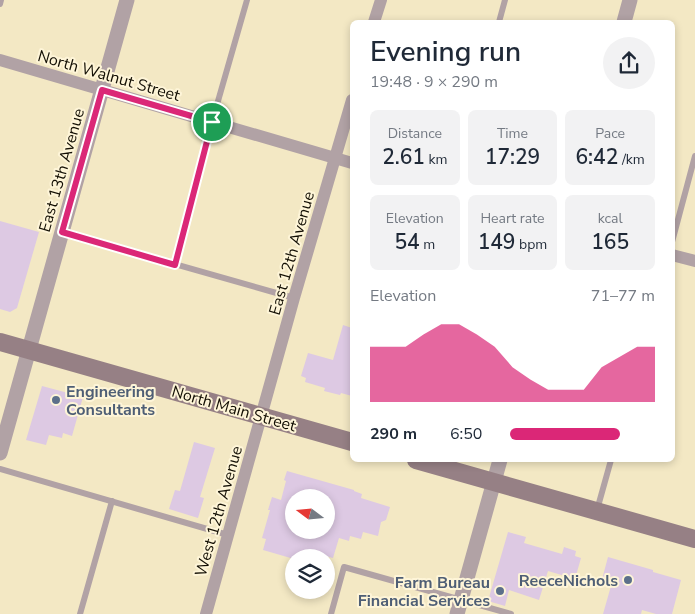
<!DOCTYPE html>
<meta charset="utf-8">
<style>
body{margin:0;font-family:"Nunito Sans",sans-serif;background:#f2f2f3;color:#1f2937;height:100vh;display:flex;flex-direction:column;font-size:19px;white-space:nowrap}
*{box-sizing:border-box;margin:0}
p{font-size:16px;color:#747a83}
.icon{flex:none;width:28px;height:28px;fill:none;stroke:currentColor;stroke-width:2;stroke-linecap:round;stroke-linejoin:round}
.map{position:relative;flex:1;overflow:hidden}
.side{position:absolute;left:350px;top:20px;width:325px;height:442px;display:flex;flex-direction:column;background:#fff;border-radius:8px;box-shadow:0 2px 8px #0003}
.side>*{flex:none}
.needle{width:32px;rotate:286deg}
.buttons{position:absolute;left:285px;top:489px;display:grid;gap:10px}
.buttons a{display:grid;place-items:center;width:50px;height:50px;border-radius:50%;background:#fff;box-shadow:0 2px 8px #0003;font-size:25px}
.pin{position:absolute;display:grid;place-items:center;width:42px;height:42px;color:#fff;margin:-21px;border:2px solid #fff;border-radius:50%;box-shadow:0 1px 5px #0007}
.round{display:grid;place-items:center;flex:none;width:52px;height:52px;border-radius:26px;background:#f2f2f3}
.head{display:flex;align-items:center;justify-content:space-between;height:85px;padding:0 20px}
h1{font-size:28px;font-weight:600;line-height:38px}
.figures{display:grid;grid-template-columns:repeat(3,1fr);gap:8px;height:85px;padding:5px 20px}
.figures div{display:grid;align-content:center;border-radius:8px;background:#f2f2f3;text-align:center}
.figures b{font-size:21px;font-weight:600}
.figures small{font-size:14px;font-weight:400}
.figures p{font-size:14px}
.chart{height:140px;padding:10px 20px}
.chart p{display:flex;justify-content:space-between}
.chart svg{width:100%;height:90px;margin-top:5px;fill:#db2777;opacity:.7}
ul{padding:0 20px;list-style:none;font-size:16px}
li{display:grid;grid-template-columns:80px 60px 1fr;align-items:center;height:38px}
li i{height:12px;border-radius:6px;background:#db2777}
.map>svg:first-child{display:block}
.building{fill:#ddc9e3;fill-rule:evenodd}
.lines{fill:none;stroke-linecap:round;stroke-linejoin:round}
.service{stroke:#b1a2a5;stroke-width:6}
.minor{stroke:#b1a2a5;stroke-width:12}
.tertiary{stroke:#b1a2a5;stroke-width:15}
.secondary{stroke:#968085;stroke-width:18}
.route-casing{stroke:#fff;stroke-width:10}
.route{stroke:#db2777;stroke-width:6}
.service-dot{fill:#5c6f8a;stroke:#fef5d8;stroke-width:2}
.labels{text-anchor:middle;stroke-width:4;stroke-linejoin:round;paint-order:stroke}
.street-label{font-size:16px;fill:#120e03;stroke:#fef5d8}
.service-label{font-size:16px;font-weight:bold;fill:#4e5e75;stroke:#fef5d8;text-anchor:end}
</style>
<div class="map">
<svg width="695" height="614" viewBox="0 0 695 614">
<rect width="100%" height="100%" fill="#f3e8c4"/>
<g class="building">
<polygon points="0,221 39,232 17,308 10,312 0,309"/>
<polygon points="343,325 352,328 352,396 341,393 340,395 324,391 325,388 305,382 306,378 301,376 308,353 333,360"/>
<polygon points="42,386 83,397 72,436 63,433 62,438 49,435 46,445 26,440"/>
<polygon points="194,442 215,448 200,497 204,498 198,518 169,509 175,490 180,491"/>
<path d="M 287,471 L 354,490 L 354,491 L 362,494 L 361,498 L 390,507 L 386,520 L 381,522 L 378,536 L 363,532 L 361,539 L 350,536 L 349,541 L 339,538 L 333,558 L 303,550 L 301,558 L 294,558 L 294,559 L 263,550 L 266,539 L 262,538 L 270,510 L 268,510 L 272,497 L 281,500 L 286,481 L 284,480 ZM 294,498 L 326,498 L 326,530 L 294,530 Z"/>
<polygon points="508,532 526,537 524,543 562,554 564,547 576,551 575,556 581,558 575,579 548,571 539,600 509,590 505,606 488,601"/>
<polygon points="608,557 653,570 653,572 681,580 672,614 656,614 642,610 641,614 603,614 611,586 601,583"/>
</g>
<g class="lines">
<g class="service">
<polyline points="0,4 1,0"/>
<polyline points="499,22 505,0"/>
<polyline points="62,232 294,298"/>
<polyline points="672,242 695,156"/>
<polyline points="175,265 212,122 247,0"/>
<polyline points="0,469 228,535"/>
<polyline points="597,510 611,460"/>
<polyline points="80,614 112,501"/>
<polyline points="331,614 344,567 511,614"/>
</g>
<g class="minor">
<polyline points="374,22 381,0"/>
<polyline points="0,60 352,163"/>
<polyline points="672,255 695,261"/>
<polyline points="206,614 294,298 352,100"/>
</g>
<g class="tertiary">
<polyline points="624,22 630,0"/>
<polyline points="0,453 127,0"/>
<polyline points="457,614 500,460"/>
</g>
<g class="secondary">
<polyline points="0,342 352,442"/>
<polyline points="416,460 695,539"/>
</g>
</g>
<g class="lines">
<defs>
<polygon id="route" points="102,90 212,122 175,265 62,232"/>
</defs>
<use href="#route" class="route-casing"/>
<use href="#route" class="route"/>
</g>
<g class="service-dot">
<circle cx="56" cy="400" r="5"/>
<circle cx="628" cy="580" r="5"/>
<circle cx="500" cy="591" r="5"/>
</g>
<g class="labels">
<g class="street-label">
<text transform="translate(109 75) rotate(16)" y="6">North Walnut Street</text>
<text transform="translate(61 170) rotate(-74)" y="6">East 13th Avenue</text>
<text transform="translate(291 253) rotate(-74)" y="6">East 12th Avenue</text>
<text transform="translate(234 408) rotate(16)" y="6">North Main Street</text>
<text transform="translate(218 511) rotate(-74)" y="6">West 12th Avenue</text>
</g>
<g class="service-label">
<text x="66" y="397" text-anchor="start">Engineering<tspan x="66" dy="18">Consultants</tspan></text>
<text x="618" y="586">ReeceNichols</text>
<text x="490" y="588">Farm Bureau<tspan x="490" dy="18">Financial Services</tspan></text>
</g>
</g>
</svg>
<div class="buttons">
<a><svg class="needle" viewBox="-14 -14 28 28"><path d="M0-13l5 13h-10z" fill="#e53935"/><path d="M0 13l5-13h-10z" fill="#747a83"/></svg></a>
<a><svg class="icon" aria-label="layers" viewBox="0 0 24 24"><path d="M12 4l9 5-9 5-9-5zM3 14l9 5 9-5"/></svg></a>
</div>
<div class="pin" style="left:212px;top:122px;background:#1e9e55"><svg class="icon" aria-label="arrive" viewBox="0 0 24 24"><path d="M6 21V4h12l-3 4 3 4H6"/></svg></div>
<section class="side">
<div class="head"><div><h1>Evening run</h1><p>19:48 · 9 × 290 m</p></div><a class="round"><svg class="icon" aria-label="share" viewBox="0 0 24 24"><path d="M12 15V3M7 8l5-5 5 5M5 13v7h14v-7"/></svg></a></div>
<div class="figures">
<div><p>Distance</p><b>2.61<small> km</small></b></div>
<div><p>Time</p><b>17:29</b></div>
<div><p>Pace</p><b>6:42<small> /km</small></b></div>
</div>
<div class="figures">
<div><p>Elevation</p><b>54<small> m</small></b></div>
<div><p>Heart rate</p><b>149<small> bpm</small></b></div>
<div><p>kcal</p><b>165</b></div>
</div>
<div class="chart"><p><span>Elevation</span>71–77 m</p>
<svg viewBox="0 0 160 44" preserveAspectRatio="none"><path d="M0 44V17L10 17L20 17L30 11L40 6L50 6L60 11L70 17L80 27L90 33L100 38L110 38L120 38L130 27L140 22L150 17L160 17V44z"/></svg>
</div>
<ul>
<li><b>290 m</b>6:50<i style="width:76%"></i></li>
</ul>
</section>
</div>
